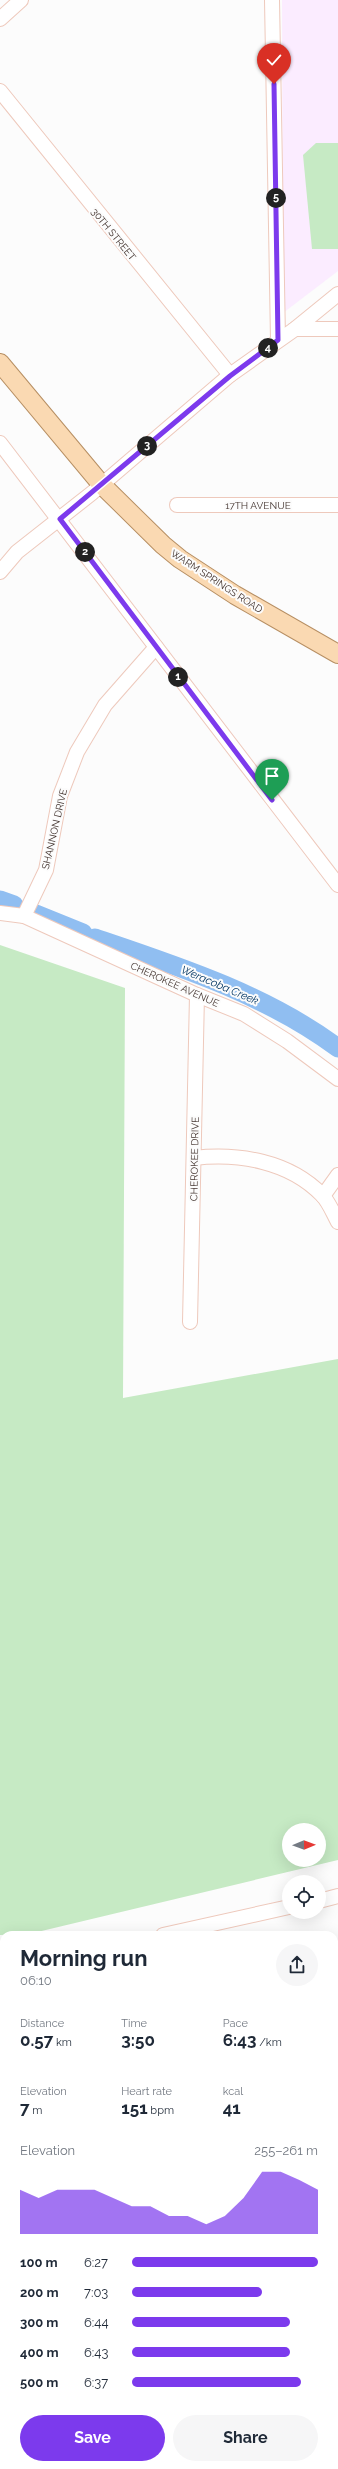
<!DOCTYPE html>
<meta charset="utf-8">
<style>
body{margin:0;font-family:Raleway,sans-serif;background:#f6f6f7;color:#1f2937;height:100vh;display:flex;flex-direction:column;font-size:15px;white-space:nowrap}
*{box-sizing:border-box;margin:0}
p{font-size:13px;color:#747a83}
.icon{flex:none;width:22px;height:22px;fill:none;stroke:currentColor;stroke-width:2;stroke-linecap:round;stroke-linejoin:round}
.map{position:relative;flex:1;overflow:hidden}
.panel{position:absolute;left:0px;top:1931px;width:338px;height:538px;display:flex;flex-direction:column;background:#fff;border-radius:12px 12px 0 0;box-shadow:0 4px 16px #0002}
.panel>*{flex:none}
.needle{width:26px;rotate:89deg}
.tools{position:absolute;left:282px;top:1823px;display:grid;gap:8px}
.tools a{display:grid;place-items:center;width:44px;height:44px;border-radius:50%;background:#fff;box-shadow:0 4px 16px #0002;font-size:20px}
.pin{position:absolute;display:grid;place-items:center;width:34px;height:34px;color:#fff;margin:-41px -17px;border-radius:50% 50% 50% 0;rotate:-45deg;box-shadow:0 0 4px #0007}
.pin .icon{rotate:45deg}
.km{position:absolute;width:20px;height:20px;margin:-10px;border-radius:50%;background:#222;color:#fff;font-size:11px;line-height:20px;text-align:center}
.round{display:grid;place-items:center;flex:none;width:42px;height:42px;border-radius:21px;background:#f6f6f7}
.headline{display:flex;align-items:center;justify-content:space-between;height:68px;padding:0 20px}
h1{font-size:22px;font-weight:700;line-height:30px}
.metrics{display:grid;grid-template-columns:repeat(3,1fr);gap:6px;height:68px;padding:4px 20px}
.metrics div{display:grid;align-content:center}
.metrics b{font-size:17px;font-weight:700}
.metrics small{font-size:11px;font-weight:400}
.metrics p{font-size:11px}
.chart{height:112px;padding:8px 20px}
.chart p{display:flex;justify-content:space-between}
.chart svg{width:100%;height:72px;margin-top:4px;fill:#7c3aed;opacity:.7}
.cta{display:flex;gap:8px;margin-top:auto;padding:8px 20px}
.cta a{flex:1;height:46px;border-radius:24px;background:#7c3aed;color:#fff;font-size:16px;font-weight:700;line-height:46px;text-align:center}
.cta a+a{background:#f6f6f7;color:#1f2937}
ul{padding:0 20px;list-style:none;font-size:13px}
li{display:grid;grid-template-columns:64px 48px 1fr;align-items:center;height:30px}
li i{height:10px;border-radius:5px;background:#7c3aed}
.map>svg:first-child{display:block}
.education{fill:#fbecff}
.green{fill:#c6eac4;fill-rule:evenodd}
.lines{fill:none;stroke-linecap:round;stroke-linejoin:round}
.river{stroke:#90bef1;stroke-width:19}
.minor-casing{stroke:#eec9bc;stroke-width:16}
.major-casing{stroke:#b78f63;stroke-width:20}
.minor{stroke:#fff;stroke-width:14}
.major{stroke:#fad9b2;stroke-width:18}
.route-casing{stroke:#fff;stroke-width:8}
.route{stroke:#7c3aed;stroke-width:5}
.labels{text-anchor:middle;stroke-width:4;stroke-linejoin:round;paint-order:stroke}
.street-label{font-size:10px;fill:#43342f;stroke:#fcfcfc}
.water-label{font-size:11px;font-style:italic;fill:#053865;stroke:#fcfcfc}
</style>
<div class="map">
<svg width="338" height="2469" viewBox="0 0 338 2469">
<rect width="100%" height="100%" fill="#fcfcfc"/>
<polygon class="education" points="282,0 338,0 338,271 283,313"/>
<g class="green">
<polygon points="316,143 338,143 338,249 312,249 303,155"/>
<path d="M 0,945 L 125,988 L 123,1398 L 338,1359 L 338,1860 L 29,1934 L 0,1935 ZM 289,1830 L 319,1830 L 319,1860 L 289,1860 Z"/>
</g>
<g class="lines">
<g class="river">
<polyline points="0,900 14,905"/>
<polyline points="36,914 83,933"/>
<path d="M 95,938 C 178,966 267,995 338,1048"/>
</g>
<defs>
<g id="minor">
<polyline points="272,0 278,340"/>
<polyline points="0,19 21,0"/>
<polyline points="0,91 230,375"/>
<polyline points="295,329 338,329"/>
<polyline points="0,443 338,885"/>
<polyline points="177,505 338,505"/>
<polyline points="0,572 17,552 92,493 230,375 295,329 338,294"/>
<polyline points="0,913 24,916 197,995 244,1014 287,1041 338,1079"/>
<polyline points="24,916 46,870 60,796 77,752 105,705 156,647"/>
<path d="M 194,1158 C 239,1153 289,1161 322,1195 C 329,1202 333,1213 338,1222"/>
<polyline points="323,1196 338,1175"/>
<polyline points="190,1322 197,995"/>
<polyline points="319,1901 338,1896"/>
<polyline points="163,1935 289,1907"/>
<polyline points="0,1968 4,1967"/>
<polyline points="0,1981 4,1993"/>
<polyline points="0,2165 4,2165"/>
<polyline points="334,2235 338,2234"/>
<polyline points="0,2333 4,2333"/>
<polyline points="287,2465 287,2469"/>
<polyline points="93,2469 93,2465"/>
<polyline points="312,2469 327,2465"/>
</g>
<polyline id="major" points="0,363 101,484 163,545 180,559 235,595 338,654"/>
</defs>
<use href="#minor" class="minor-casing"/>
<use href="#major" class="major-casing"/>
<use href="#minor" class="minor"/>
<use href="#major" class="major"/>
</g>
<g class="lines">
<defs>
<polyline id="route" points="272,800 60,519 230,376 278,340 274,84"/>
</defs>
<use href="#route" class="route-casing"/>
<use href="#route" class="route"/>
</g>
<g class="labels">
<g class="street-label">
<text transform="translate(114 234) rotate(51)" y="4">30TH STREET</text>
<text x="258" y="509">17TH AVENUE</text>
<text transform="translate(217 581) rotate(33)" y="4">WARM SPRINGS ROAD</text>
<text transform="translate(54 829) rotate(-77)" y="4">SHANNON DRIVE</text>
<text transform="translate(175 984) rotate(24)" y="4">CHEROKEE AVENUE</text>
<text transform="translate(194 1159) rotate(-89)" y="4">CHEROKEE DRIVE</text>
</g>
<g class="water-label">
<text transform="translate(220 985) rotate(23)" y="4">Weracoba Creek</text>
</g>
</g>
</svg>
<div class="tools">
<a><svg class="needle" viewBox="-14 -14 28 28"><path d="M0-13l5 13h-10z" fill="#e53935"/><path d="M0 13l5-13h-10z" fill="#747a83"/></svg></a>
<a><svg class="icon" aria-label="locate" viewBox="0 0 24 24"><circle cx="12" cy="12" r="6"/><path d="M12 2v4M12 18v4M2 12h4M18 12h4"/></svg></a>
</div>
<div class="pin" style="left:272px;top:800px;background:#1e9e55"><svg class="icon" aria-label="arrive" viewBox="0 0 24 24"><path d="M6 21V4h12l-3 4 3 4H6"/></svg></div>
<div class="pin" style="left:274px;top:84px;background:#d93025"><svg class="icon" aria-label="check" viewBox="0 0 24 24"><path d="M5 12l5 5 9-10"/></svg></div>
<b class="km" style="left:178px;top:677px">1</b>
<b class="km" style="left:85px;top:552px">2</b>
<b class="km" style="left:147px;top:446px">3</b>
<b class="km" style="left:268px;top:348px">4</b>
<b class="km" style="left:276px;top:198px">5</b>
<section class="panel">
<div class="headline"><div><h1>Morning run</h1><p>06:10</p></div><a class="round"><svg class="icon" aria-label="share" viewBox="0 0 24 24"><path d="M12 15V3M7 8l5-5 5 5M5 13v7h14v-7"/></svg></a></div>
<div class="metrics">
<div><p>Distance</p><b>0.57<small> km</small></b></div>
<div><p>Time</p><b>3:50</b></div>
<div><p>Pace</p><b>6:43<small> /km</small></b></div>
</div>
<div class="metrics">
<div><p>Elevation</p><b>7<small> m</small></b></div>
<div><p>Heart rate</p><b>151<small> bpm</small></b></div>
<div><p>kcal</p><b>41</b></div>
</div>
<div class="chart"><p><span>Elevation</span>255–261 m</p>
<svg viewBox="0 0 160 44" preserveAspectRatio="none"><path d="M0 44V17L10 22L20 17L30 17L40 17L50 22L60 27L70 27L80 33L90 33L100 38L110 33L120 22L130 6L140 6L150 11L160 17V44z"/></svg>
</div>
<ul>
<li><b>100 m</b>6:27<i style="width:100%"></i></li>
<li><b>200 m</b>7:03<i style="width:70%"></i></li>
<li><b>300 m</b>6:44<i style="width:85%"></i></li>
<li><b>400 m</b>6:43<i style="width:85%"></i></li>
<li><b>500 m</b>6:37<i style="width:91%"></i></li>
</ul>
<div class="cta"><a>Save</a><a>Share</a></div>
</section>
</div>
